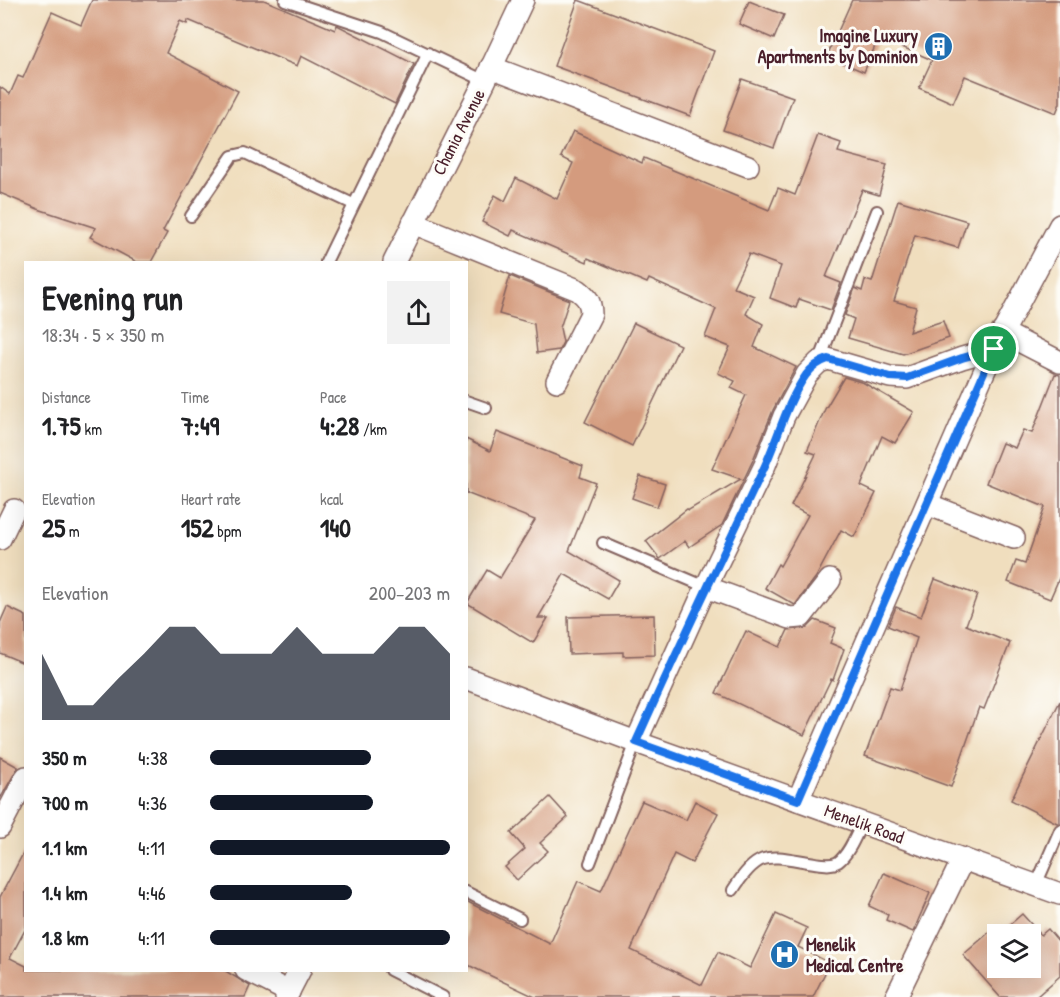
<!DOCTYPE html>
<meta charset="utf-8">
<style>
body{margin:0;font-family:"Patrick Hand",sans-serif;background:#f2f2f2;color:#202124;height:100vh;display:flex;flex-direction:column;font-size:22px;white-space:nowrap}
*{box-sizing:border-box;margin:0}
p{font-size:20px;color:#757577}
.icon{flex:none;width:33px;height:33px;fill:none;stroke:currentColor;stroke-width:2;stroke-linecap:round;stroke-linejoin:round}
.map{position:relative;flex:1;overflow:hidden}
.details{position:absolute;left:24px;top:261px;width:444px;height:711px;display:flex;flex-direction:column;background:#fff;border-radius:0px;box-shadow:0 6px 24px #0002}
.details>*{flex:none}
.buttons{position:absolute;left:987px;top:924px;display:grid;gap:12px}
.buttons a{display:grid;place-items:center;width:54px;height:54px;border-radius:0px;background:#fff;box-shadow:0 6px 24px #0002;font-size:30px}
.pin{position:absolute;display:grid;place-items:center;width:51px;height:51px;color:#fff;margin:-26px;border:3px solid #fff;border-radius:50%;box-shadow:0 2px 6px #0007}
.round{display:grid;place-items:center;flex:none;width:63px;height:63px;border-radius:0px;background:#f2f2f2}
.overview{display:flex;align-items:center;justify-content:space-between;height:102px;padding:0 18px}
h1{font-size:33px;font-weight:700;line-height:45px}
.figures{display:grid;grid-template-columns:repeat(3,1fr);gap:9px;height:102px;padding:6px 18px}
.figures div{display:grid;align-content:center}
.figures b{font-size:26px;font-weight:700}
.figures small{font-size:16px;font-weight:400}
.figures p{font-size:16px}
.chart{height:168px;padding:12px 18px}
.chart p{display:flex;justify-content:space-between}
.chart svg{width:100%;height:108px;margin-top:6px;fill:#111827;opacity:.7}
ul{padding:0 18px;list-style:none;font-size:20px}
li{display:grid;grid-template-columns:96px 72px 1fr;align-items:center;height:45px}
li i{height:15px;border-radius:8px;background:#111827}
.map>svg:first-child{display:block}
.building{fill:#d49b7e}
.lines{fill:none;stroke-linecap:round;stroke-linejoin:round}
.service-casing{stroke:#84625e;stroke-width:14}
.minor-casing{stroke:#84625e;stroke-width:24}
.service{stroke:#fff;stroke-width:10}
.minor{stroke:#fff;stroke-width:21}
.route-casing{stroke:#fff;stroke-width:12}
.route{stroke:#1a73e8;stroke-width:8}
.labels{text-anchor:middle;stroke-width:6;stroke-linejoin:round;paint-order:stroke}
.poi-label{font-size:18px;font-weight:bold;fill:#4a1f2b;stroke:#fdfcf7;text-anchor:end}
.street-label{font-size:18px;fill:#4a1f2b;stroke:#fdfcf7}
</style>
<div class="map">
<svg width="1060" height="997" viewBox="0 0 1060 997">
<rect width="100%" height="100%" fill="#fdfcf7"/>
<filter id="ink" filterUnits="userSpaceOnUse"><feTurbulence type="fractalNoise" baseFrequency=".0167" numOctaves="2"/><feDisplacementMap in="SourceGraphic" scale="12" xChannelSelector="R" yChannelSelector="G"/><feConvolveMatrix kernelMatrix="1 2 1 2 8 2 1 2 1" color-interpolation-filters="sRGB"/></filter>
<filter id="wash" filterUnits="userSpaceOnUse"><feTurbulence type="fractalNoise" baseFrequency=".008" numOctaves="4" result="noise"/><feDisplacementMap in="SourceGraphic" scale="24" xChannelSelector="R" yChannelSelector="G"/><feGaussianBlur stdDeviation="1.35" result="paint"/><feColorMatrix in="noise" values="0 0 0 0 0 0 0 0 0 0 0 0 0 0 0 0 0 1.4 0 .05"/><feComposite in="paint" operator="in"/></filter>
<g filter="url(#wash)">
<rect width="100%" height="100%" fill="#f0debe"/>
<g id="blocks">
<g class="building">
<polygon points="92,0 264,0 335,30 337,25 414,64 395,104 301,56 297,66 188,20 187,24 180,21 166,53 238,91 163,231 167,233 151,262 137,262 90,237 96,228 38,209 0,193 0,87 10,94 18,76 23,78 52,12 81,25"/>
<polygon points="578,0 714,51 690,116 554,66"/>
<polygon points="852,0 1060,0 1060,103 1056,113 965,76 953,103 919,88 932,60 879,37 864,72 827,56"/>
<polygon points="749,1 784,15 774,39 739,24"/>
<polygon points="742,79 793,97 774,148 723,130"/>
<polygon points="573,131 642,163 644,158 769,210 778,188 795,195 818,135 841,143 838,152 887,165 879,195 862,190 826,277 841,283 831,310 799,299 796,308 770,298 781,266 749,254 733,287 754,296 746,314 763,324 754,347 796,367 773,410 753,460 722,525 689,547 685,541 660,559 646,541 687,509 689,510 741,479 712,469 746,395 731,388 735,381 718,373 730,347 705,337 716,309 649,279 647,283 588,258 587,262 513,230 510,236 482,222 495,195 505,201 516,178 557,199 573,163 561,157"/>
<polygon points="898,200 967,221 958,248 915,235 894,301 916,307 909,332 943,321 949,338 903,354 848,338 854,319 845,315 855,288 862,291 865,280 872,282"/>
<polygon points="510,276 569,300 560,328 563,342 559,350 537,353 534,324 499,314"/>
<polygon points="634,323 680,345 632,446 585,422"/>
<polygon points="1055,374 1060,375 1060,576 1050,599 1008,582 1016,561 1025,564 1045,507 986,483 1002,443 1015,448 1023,430 1032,433"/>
<polygon points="844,377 864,383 914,412 895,443 882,436 861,486 876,493 854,537 841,530 816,577 795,605 765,588 778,564 780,566 808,515 791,506 816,454 807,451 825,409"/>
<polygon points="497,432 583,466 580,477 596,483 569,551 619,580 608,599 564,574 538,618 548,618 533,643 467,603 487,570 500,578 535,520 466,493 466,439 490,451"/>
<polygon points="640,476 665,484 657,507 632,498"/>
<polygon points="935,579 977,595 966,625 1010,643 984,709 979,707 951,787 865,756 890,687 900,690 917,638 888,626 896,607 921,617"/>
<polygon points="7,607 26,616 26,664 0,653 0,623"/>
<polygon points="654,615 655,655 623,656 623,652 569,654 568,617"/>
<polygon points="815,620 836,628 830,643 844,649 833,680 831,679 804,735 716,693 746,631 780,647 788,630 807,628"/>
<polygon points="1060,701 1060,823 1057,823 1011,800"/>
<polygon points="0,757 18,767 0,799"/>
<polygon points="550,797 568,817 540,843 548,851 517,880 505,867 525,849 511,833"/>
<polygon points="642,801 686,820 695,801 718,813 692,863 674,854 631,950 702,985 718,952 750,968 776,914 807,928 798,947 830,963 813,997 535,997 466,964 466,901 550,944 578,881 601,891"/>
<polygon points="26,848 26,928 10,958 26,966 26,970 224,970 250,986 245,997 0,997 0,897"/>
<polygon points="884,873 930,893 913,932 886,920 888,915 869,906"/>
<polygon points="1022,914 1041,935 1048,929 1060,943 1060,976 1036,997 1000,997 963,955 993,929 998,934 998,968 1030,968 1030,934 999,934"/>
</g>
</g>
</g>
<g filter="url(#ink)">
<use href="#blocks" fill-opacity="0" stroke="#84625e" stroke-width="1.5"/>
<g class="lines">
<defs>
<g id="service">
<polyline points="285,0 382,32 485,81"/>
<polyline points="191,216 232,156 245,153 353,204"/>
<polyline points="326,262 428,53"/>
<polyline points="819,362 877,211"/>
<polyline points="466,401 486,408"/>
<polyline points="603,543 706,587"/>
<polyline points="590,863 636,742"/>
<polyline points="1036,885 1060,830"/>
<path d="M 733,890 C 760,848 769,856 815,863 C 822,864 831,866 838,862 C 849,854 856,835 862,823"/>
<polyline points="466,892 520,919"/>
<polyline points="390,970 443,997"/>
</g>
<g id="minor">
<polyline points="491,67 748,166"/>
<path d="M 413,223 L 578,290 C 587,297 591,302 591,314 L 557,381"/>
<polyline points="394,262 485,81 523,0"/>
<polyline points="1002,332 1060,362"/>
<polyline points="927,504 1014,538"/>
<polyline points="0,539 14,510"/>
<polyline points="706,587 790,618 801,617 830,580"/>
<polyline points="466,678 636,742 1060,894"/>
<polyline points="636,742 706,587 765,465 784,416 807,374 819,362 828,359 890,377 907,378 962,358 994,349"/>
<polyline points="798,800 994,349 1060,225"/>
<polyline points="0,827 26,777"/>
<polyline points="246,970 289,992"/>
<polyline points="286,997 300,970"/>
<polyline points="896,997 963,859"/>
</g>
</defs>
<use href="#service" class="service-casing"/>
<use href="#minor" class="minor-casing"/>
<use href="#service" class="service"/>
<use href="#minor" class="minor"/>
</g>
</g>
<g class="lines" filter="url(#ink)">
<defs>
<path id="route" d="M 994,349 L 798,800 L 636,742 C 677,651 720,560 763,470 C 778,439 786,403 806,375 C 812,367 819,362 828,359 L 890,377 L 907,378 L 962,358 Z"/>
</defs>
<use href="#route" class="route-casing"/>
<use href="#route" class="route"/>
</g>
<defs>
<symbol id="building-disc" viewBox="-11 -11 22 22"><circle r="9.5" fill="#1f6fb2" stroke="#fdfcf7"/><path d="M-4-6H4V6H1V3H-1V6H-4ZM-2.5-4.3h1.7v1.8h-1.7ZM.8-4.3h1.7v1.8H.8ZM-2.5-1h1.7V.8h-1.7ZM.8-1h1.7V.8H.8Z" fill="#fff"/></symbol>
<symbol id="hospital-disc" viewBox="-11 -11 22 22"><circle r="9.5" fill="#1f6fb2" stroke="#fdfcf7"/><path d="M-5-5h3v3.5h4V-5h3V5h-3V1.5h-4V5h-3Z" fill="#fff"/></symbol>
</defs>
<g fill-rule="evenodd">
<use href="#building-disc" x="922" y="30" width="33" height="33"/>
<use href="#hospital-disc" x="768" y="938" width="33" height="33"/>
</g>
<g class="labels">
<g class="poi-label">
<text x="918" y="42">Imagine Luxury<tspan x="918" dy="21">Apartments by Dominion</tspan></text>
<text x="806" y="951" text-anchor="start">Menelik<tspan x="806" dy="21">Medical Centre</tspan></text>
</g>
<g class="street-label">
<text transform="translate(459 132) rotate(-63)" y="6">Chania Avenue</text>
<text transform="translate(864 824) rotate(20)" y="6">Menelik Road</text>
</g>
</g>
</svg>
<div class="buttons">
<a><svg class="icon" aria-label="layers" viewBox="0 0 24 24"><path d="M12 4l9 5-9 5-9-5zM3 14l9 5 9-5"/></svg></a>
</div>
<div class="pin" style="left:994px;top:349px;background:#1e9e55"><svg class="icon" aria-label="arrive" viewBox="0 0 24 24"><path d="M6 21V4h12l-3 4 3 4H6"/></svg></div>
<section class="details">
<div class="overview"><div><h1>Evening run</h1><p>18:34 · 5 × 350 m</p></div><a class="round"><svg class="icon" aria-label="share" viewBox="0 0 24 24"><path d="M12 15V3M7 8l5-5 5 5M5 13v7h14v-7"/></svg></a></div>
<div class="figures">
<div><p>Distance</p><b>1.75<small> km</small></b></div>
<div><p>Time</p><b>7:49</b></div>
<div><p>Pace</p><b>4:28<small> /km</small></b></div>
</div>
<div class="figures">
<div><p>Elevation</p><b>25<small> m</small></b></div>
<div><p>Heart rate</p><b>152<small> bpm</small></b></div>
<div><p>kcal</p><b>140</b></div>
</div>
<div class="chart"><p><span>Elevation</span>200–203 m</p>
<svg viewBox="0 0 160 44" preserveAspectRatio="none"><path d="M0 44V17L10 38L20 38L30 27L40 17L50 6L60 6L70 17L80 17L90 17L100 6L110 17L120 17L130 17L140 6L150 6L160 17V44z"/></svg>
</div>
<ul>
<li><b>350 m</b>4:38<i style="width:67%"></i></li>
<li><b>700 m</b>4:36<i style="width:68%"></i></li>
<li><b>1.1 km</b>4:11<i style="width:100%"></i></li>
<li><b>1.4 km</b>4:46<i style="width:59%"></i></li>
<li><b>1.8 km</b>4:11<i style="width:100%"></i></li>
</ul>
</section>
</div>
